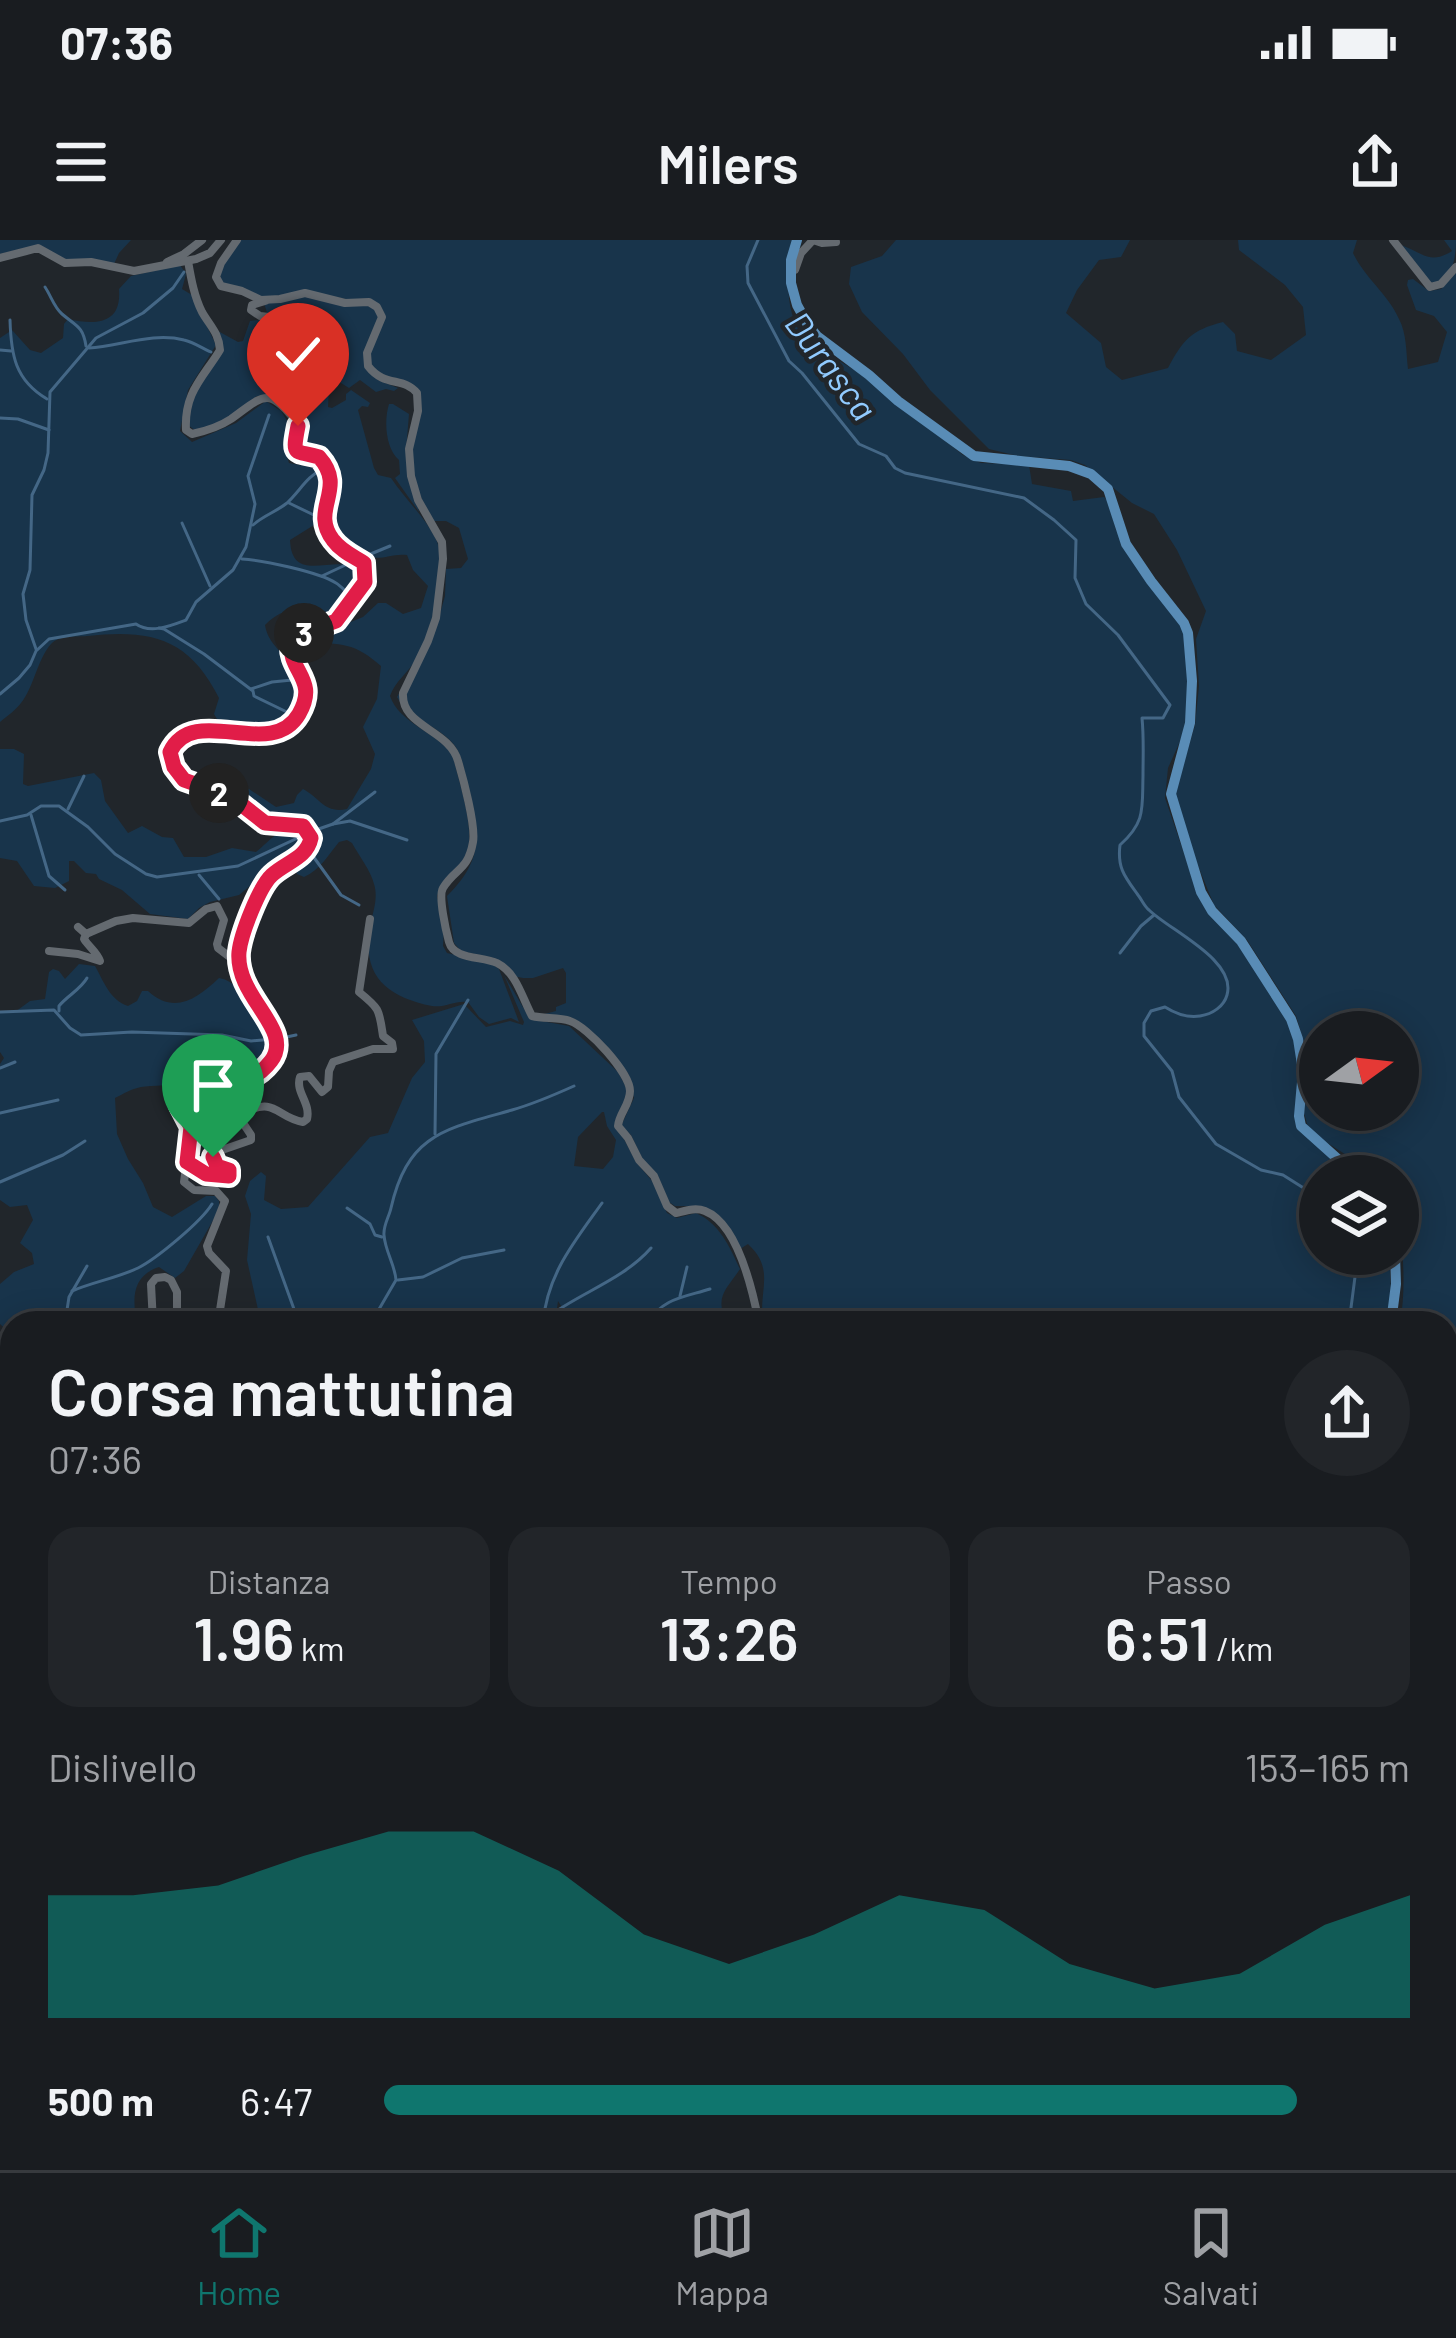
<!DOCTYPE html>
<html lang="it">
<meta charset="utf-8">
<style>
body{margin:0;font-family:Barlow,sans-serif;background:#222529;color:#f1f3f6;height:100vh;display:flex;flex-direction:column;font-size:45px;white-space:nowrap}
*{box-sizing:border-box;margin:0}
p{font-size:39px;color:#9fa1a5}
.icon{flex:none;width:66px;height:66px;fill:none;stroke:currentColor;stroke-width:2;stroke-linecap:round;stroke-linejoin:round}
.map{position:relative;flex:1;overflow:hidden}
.sheet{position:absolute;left:0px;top:1071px;width:1458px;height:861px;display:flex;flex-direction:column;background:#191c20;border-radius:36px 36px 0 0;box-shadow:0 6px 30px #0003,0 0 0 3px #373a3e}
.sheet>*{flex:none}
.needle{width:78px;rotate:75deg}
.controls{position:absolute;left:1299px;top:771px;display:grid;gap:24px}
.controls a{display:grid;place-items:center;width:120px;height:120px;border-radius:50%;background:#191c20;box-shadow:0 6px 30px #0003,0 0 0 3px #373a3e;font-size:60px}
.pin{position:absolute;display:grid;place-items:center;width:102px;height:102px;color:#fff;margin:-123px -51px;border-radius:50% 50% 50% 0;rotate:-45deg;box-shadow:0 0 12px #0007}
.pin .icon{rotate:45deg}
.km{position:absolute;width:60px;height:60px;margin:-30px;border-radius:50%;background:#222;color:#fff;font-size:33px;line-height:60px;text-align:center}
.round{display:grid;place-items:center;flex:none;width:126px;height:126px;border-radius:63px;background:#222529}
.summary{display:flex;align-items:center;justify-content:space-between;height:204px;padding:0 48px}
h1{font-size:66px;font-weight:600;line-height:90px}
.stats{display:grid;grid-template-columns:repeat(3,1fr);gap:18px;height:204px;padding:12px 48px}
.stats div{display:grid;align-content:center;border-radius:30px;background:#222529;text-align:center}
.stats b{font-size:60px;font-weight:600}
.stats small{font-size:33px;font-weight:400}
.stats p{font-size:33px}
.chart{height:336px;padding:24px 48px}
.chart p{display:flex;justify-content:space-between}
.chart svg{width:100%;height:216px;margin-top:12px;fill:#0f766e;opacity:.7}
ul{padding:0 48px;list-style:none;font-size:39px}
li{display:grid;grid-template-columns:192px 144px 1fr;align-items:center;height:90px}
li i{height:30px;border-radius:15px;background:#0f766e}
.status{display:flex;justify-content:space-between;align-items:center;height:84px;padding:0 60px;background:#191c20;direction:ltr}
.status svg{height:33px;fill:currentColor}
header{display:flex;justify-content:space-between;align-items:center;height:156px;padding:0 48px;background:#191c20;font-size:54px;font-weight:600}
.tabs{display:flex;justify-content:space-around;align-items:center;height:168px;border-top:3px solid #373a3e;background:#191c20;font-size:33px;color:#9fa1a5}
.tabs a{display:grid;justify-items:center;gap:6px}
.tabs .current{color:#0f766e}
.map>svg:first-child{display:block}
.green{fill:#18344b;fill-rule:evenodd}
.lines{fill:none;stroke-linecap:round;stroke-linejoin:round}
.stream{stroke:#446786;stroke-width:3}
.minor{stroke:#646a70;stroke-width:8}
.major{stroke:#598cb6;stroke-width:10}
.route-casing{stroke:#fff;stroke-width:24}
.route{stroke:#e11d48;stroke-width:15}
.labels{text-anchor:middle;stroke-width:9;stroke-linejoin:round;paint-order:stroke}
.water-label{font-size:36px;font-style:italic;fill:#91cafe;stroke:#21262b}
</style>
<div class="status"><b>07:36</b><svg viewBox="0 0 49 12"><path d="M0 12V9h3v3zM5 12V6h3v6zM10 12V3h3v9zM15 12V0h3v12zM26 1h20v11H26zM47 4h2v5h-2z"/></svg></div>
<header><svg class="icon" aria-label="menu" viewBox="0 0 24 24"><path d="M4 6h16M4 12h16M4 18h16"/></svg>Milers<svg class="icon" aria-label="share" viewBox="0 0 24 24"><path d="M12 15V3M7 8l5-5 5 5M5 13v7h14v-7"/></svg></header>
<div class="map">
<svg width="1456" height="1930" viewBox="0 0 1456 1930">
<rect width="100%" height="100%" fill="#21262b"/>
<g class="green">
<polygon points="0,0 131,0 119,13 114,24 66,20 38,5 0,14"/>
<path d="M 240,0 L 793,0 C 788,35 782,71 806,101 L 866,137 L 963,215 L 981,223 L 1029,225 L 1032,244 L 1071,251 L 1073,261 L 1104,257 L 1108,261 L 1116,290 L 1182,386 L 1186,406 L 1188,467 L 1182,497 L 1168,528 L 1165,558 L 1198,654 L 1228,690 L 1289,782 L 1298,818 L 1297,888 L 1330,916 L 1365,936 L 1320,936 L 1320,1014 L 1389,1014 L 1391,1052 L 1387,1083 L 763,1083 C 758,1050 776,1030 748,1004 L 740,1009 L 733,995 L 695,966 L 675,966 L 669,962 L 658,936 L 642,918 L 631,895 L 621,886 L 634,858 L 628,833 L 576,780 L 569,777 L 541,775 L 556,771 L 556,767 L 566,763 L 566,733 L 563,728 L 533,738 L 523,738 L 513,736 L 492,718 L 461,711 L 454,703 L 447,656 C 487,616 478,591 467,542 C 464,530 462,516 455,506 C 439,485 409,480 397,457 L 436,388 L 445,356 L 446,329 L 461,328 L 468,319 L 459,288 L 446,281 L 434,281 C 420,259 409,234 411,207 C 414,185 424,171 417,149 C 401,134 379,143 368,119 L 383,79 L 379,65 C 360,63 341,57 322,55 C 284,51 258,68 220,41 L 221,27 Z"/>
<path d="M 896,0 L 1130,0 L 1121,17 L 1099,20 L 1077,50 L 1066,73 L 1101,103 L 1106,127 L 1122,140 L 1168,128 C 1183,100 1191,90 1223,82 L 1235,94 L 1237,111 L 1271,120 L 1306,95 L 1303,67 L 1285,45 L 1239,10 L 1238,0 L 1357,0 L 1353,13 C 1364,37 1388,54 1399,79 C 1407,94 1406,113 1408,129 L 1438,122 L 1447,92 L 1434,76 L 1416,70 L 1407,45 L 1408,40 L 1413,39 L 1429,51 L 1441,49 L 1456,33 L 1456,1152 L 1446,1150 L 1446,1083 L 1400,1083 C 1409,1034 1398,986 1398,936 L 1380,936 L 1321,899 L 1308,887 L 1304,873 L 1308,842 L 1306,809 L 1296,776 L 1247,700 L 1214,665 L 1194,616 L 1174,557 L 1195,485 L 1199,446 L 1196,399 L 1206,371 L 1177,310 L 1154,274 L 1132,263 L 1085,225 L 1071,220 L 1018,216 L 989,209 L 930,150 L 903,114 L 862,72 L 849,44 L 851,27 L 882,16 ZM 1320,792 L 1398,792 L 1398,870 L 1320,870 Z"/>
<path d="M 1444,0 L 1456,0 C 1456,20 1452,44 1427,43 L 1401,5 C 1423,13 1430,25 1452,11 Z"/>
<path d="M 180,25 L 186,34 L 182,49 L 192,55 L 216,105 L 188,150 L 180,191 L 192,202 L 236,183 L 266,161 L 281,171 L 291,187 L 285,210 L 289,223 L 316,228 L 325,237 L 314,285 L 290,300 C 292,346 334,313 360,329 L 360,353 L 355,367 C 354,368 339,376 338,377 C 306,382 296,355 265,385 C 268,404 282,410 291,427 C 291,428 294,444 295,446 C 302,490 249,487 220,484 L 214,474 L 219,458 C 189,398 151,389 87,396 C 76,397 59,395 51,404 C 37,420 34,447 21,463 C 16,470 7,476 0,482 L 0,98 L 12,90 L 30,110 L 41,113 L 63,98 L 64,84 L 68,79 C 95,85 122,85 119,49 L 131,36 Z"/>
<path d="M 306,55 L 368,65 L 377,70 L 380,77 L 365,114 L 378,140 L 398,148 L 394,151 L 386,149 L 376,152 L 360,140 L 349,148 L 317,128 L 323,112 L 313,108 L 307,122 L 295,116 L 300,103 L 289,100 L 282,111 L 269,104 L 277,95 L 270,83 L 259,93 L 260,99 L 271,107 L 278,118 L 299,124 L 335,142 L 329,148 L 328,167 L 332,168 L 346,160 L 346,154 L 351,150 L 370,163 L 368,167 L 362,166 L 358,170 L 374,228 L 378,235 L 391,238 C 405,259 425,277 436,299 C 449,327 431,391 417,418 C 409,432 395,441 390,456 C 399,483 435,491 453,515 C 459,547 481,598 461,627 C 453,638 442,642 437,656 L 444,688 L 443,706 L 447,713 L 492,724 L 499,729 L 519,782 L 511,778 L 489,784 L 479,777 L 468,762 C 455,760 445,768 432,766 C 383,756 360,733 371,681 C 374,670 378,656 374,644 C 371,631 359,616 352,603 L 347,600 L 339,602 C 329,614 320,630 304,637 L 297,634 L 293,625 L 312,607 L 312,588 C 299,579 288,584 272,581 C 259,578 247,566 236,558 L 237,550 L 246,547 L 276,567 L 294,563 L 297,555 L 303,549 C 320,558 325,574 347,569 L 371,529 L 375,514 L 363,487 L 377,459 L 381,426 C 355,403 341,403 307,403 L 306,400 L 363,377 L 378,363 L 386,363 L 403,374 L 421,368 L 428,346 L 413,330 L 407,315 C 393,313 383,320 370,317 C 362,316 352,308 346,302 C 305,269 350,253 333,225 C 324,211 312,214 300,209 L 297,199 L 300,182 L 273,156 L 257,156 L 227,179 L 196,191 L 188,185 L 194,154 L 220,116 L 218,91 L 238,102 L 243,101 L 250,81 L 269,79 L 264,63 Z"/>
<path d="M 389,164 L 393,164 L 409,174 L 406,211 L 419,272 L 395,238 L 400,234 L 399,220 C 385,208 384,180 389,164 Z"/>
<path d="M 0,509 L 14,509 L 24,514 L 23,544 L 28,546 L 94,533 L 101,540 L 105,561 L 128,593 L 142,586 L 162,597 L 173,598 L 184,617 L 206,617 L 232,608 L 256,612 C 273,599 276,586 298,598 L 297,607 L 239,655 L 210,662 L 199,668 L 188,679 L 150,674 L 122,650 L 99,639 L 96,634 L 86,633 L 74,621 L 69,621 L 69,641 L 55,648 L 34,646 L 17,621 L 0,618 Z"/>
<path d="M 79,724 L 95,726 C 104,742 110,760 128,766 L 137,761 L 142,751 L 148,751 C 174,775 197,759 219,738 C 236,741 242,754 251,768 C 258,778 269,789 270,801 C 276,849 169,843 141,847 C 131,849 123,854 115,858 L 117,894 L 128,919 L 143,943 L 153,967 L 172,977 L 206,956 L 215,956 L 219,961 L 219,970 L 184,1031 L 175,1038 L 159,1027 C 132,1036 132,1058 137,1083 L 12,1083 L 12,1095 L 0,1084 L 0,1044 L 14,1032 L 34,1024 L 32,1013 L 20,1003 L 33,980 L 27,965 L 10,967 L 0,960 L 0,824 L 4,818 L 0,812 L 0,773 L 15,772 L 30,761 L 45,759 L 49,732 L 53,729 L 59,731 L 65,739 Z"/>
<path d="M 504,735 L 530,779 L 569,786 L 618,832 L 626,847 L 626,858 L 615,882 L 636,922 L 653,942 L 667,973 L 677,978 L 696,973 C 720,984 729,1006 740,1029 C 726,1050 714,1057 727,1082 L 755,1083 L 566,1083 L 566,1074 L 558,1061 L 555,1083 L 261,1083 L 247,1020 L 251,974 L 245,956 L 250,941 L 261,932 L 266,936 L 264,960 L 281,969 L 308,967 L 370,897 L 388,893 L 412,838 L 425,822 L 424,801 L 412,780 L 464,764 L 486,787 L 510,781 L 523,785 L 524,782 ZM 602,872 L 604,872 L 607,886 L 616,900 L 613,917 L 603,929 L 574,926 L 578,897 Z"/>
<polygon points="1446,1162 1456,1163 1456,1518 1450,1515 1446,1518"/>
<polygon points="324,1920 530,1920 533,1930 333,1930 324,1925"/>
<polygon points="820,1920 1182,1920 1184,1930 1085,1930 1079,1925 1069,1925 1059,1930 810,1930"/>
<polygon points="1222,1920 1337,1920 1351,1927 1381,1923 1391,1930 1225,1930"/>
</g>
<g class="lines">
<g class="stream">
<path d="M 758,0 L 747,26 L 748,43 L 789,121 L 802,133 L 859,204 L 886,216 L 895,228 L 905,233 L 1024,258 L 1054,280 L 1076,300 L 1075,338 L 1086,364 L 1118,395 L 1170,465 L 1163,478 L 1142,478 C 1144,498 1143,516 1143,536 C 1142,568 1146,582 1120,605 C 1117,628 1125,637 1138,655 C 1142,660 1144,666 1149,670 C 1169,690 1237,720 1227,755 C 1224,766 1213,774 1200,776 C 1187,778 1176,774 1165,767 L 1151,771 L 1144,783 L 1144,796 L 1172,831 L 1179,857 L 1216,904 L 1261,930 L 1283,935 L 1302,947 L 1309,948 L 1320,959"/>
<path d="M 45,47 C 51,56 54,67 62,74 C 76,86 83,86 86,106"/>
<path d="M 10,80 C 11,115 15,140 47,159"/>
<path d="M 89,108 C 120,106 153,92 184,100 C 193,102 202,108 211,112"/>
<polyline points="0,110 11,111"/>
<polyline points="0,178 18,179 49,190"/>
<polyline points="289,263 320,278"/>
<polyline points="182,283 210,346"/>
<path d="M 253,285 C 264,275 276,272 287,263 C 300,251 307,236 323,229"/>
<polyline points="361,318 390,306"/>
<path d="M 242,319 C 262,320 319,332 336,343 C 341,346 346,352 351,356"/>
<polyline points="322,336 354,321"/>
<polyline points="159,388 164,389 204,414 253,451 254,456 291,474"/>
<polyline points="36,409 26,380 23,354 30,330 32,255 44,230 48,213 50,152 96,98 143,73 173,48 184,32"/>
<polyline points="251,449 272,442 292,440"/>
<path d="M 0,454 L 19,438 L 30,425 L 36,411 L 49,399 L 136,384 C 150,394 170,386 186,380 L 196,362 L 233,330 L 246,307 L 255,264 L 248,236 L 269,175"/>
<polyline points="68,569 84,536"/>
<polyline points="31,575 49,636 65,650"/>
<polyline points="0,581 27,575 41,566 59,566 88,587 115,614 146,634 157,637 238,626 304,595"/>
<polyline points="333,584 350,581 407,600"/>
<polyline points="313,591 333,584 375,552"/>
<polyline points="310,612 341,655 359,665"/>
<polyline points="199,635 219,659"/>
<polyline points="1120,713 1141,686 1154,675"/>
<path d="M 59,771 L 59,766 C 67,756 81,749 87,738"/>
<polyline points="0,772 54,770 70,788 81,795 132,792 222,795 251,801 274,799"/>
<polyline points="282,798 296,795"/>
<polyline points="0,828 15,822"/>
<polyline points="0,873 58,860"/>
<polyline points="435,894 436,814 468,760"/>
<polyline points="0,942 63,915 85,901"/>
<polyline points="347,968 370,984 375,995 382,997"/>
<polyline points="268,997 299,1083"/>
<polyline points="398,1040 423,1037 462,1018 504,1010"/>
<path d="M 72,1051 C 93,1042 117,1038 138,1028 C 156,1019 201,982 212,964"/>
<polyline points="680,1056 687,1027"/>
<polyline points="376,1079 413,1076 440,1083"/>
<path d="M 545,1079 C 579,1053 623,1040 651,1008"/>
<polyline points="65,1083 69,1057 87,1026"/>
<path d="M 371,1083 L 396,1040 C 395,1025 385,1011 384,995 C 383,986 389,977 391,968 C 408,893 446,889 512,870 C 533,864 554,855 574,846"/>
<path d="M 543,1083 C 547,1034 575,1001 602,963"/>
<path d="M 648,1083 C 662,1058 685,1057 710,1049"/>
<polyline points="1349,1083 1358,1014"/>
<polyline points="1446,1225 1456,1222"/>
<polyline points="7,1465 12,1465"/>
<polyline points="0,1632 12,1628"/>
<polyline points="0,1705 12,1715"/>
<polyline points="0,1846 5,1849 12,1847"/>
</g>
<g class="minor">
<path d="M 237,0 L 221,23 L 216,37 L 221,46 L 242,51 L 261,60 L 280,59 L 305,53 L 345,63 L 369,62 L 377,67 L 382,77 L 367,113 L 368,126 C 385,148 403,136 417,153 L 418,171 L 409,209 L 411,236 L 418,260 L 442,302 L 443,319 L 436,378 L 428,401 L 403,453 C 401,487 449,489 458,521 C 463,538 476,586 473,602 C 468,631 455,628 443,648 C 438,656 446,691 449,702 C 454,720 482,716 497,723 C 517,733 522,758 532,776 C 544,779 559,777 570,781 C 588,787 630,833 630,851 C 630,865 619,873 618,886 L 628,898 L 639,920 L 654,936 L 667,966 L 676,973 C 685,971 695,967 705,971 C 738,984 753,1052 759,1083"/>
<polyline points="813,0 822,3 836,2"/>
<polyline points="1393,0 1430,47 1441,44 1456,27"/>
<polyline points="0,18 38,8 65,23 91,22 134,31 196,19 210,13 221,0"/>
<path d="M 188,21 C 191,38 194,56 202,72 C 210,86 219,93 220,110 C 203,138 184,152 186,190 L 192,194 C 206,191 219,187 231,179 C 263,156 268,145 297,183 L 294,201 L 298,212 C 304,214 310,214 316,216 C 347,226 317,271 327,292 C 337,312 371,317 365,338 C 362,351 344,376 333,383 C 319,392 304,391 291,402 C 288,432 320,438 299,474 C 271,522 194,462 170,512 L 174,527 L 185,540 L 229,555 L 265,582 L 303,586 L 311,598 C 306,618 286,621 272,635 C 259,648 241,694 239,712 C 235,758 295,789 271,821 C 243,858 203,836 179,857 L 180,866 L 191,887 L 184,942 L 194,950 L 216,951 L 225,961 L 207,1006 L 209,1013 L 226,1031 L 218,1083"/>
<polyline points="167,22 184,14 202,0"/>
<polyline points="795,30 801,13 813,0"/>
<path d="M 265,61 L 252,65 L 251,70 L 260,76 L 297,80 C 294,92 278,91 274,104 L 277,109 L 301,121"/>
<polyline points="86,694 116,681 133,678 189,683 206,669 217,666 224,680 217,704 218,708 239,724"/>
<path d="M 49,711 L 78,714 L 100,721 C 97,712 89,707 84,699 L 86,694 L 78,687"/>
<path d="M 187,922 L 206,934 L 228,936 L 230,931 L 217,926 L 213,917 L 222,910 L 251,900 L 251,895 L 241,880 L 245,872 C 276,857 276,877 303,882 L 307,879 C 311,863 295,852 300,837 L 309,836 L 322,852 L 328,847 L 329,831 L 333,822 L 373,809 L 393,809 L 392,803 L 383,796 C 379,769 380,769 359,752 L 370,679"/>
<polyline points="153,1083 151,1044 156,1038 165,1037 171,1040 177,1052 177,1083"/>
<polyline points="0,1338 12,1343"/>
<polyline points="0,1381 12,1373"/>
<polyline points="0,1473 12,1425"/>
<polyline points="0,1507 12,1504"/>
<polyline points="0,1544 12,1543"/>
<polyline points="1446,1614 1456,1629"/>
<polyline points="0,1636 0,1638"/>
<polyline points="1446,1640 1456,1642"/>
<polyline points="0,1677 9,1678 11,1667"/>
<polyline points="0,1679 12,1689"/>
<polyline points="0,1720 12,1700"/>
<polyline points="0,1783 12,1782"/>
<polyline points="0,1813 12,1828"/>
<polyline points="0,1862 12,1859"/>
<polyline points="23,1920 26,1928 33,1930"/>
<polyline points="1428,1920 1436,1930"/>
<polyline points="121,1930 129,1920"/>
<polyline points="180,1930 188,1920"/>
<polyline points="256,1930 261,1920"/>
<polyline points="275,1930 278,1920"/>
<polyline points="318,1930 319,1920"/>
<polyline points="697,1930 704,1920"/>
</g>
<g class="major">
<polyline points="797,0 791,20 791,43 797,65 808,85 817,96 869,135 898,161 974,216 1069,226 1091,234 1108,249 1126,304 1151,341 1184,383 1188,393 1192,441 1190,483 1171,554 1201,652 1212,671 1241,701 1291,779 1298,799 1303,831 1299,876 1301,886 1340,921 1372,936"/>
<polyline points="1391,1083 1396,1044 1395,1014"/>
<polyline points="1446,1158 1456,1160"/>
<polyline points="0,1422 12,1425"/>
<polyline points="1211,1920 1217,1930"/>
</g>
</g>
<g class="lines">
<defs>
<path id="route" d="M 213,917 L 217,926 L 229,930 L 229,936 L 206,934 L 187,922 L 191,887 L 180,866 L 179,857 C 203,836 244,857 271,821 C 295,789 235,758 239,712 C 241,694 259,647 272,635 C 286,622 307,618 311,598 L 303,586 L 265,583 L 232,557 L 184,540 L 174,527 L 170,512 C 194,462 271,522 299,474 C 319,439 288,432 291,402 L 298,395 L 336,381 L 365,342 L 364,323 C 353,316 341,311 333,300 C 309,269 348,249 319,217 C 294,210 292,217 298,186"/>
</defs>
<use href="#route" class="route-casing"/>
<use href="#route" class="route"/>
</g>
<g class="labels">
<g class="water-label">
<text transform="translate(831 126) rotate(53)" y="13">Durasca</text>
</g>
</g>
</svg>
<div class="controls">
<a><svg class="needle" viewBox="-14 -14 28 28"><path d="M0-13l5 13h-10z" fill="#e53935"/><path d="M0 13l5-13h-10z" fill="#9fa1a5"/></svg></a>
<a><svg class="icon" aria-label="layers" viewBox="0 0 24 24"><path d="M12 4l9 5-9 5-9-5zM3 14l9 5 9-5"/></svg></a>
</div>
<div class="pin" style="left:213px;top:917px;background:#1e9e55"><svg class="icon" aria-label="arrive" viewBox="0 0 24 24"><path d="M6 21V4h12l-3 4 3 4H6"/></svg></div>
<div class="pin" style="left:298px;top:186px;background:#d93025"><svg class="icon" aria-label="check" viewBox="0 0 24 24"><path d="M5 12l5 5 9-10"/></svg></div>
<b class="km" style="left:219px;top:553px">2</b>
<b class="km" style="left:304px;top:393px">3</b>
<section class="sheet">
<div class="summary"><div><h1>Corsa mattutina</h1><p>07:36</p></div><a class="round"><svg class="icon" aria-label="share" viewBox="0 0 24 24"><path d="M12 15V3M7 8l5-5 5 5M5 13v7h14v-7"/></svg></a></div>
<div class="stats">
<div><p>Distanza</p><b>1.96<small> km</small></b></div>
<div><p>Tempo</p><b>13:26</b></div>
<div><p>Passo</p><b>6:51<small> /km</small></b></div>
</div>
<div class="chart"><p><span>Dislivello</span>153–165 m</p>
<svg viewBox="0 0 160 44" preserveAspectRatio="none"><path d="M0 44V19L10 19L20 17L30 11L40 6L50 6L60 14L70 27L80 33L90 27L100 19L110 22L120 33L130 38L140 35L150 25L160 19V44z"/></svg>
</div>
<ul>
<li><b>500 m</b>6:47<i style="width:89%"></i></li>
</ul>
</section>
</div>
<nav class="tabs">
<a class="current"><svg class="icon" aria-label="home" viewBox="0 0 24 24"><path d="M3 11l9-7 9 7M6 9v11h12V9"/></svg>Home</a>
<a><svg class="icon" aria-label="map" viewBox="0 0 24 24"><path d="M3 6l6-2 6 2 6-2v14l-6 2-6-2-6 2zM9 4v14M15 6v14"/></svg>Mappa</a>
<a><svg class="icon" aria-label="saved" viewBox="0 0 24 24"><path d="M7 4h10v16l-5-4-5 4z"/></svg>Salvati</a>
</nav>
